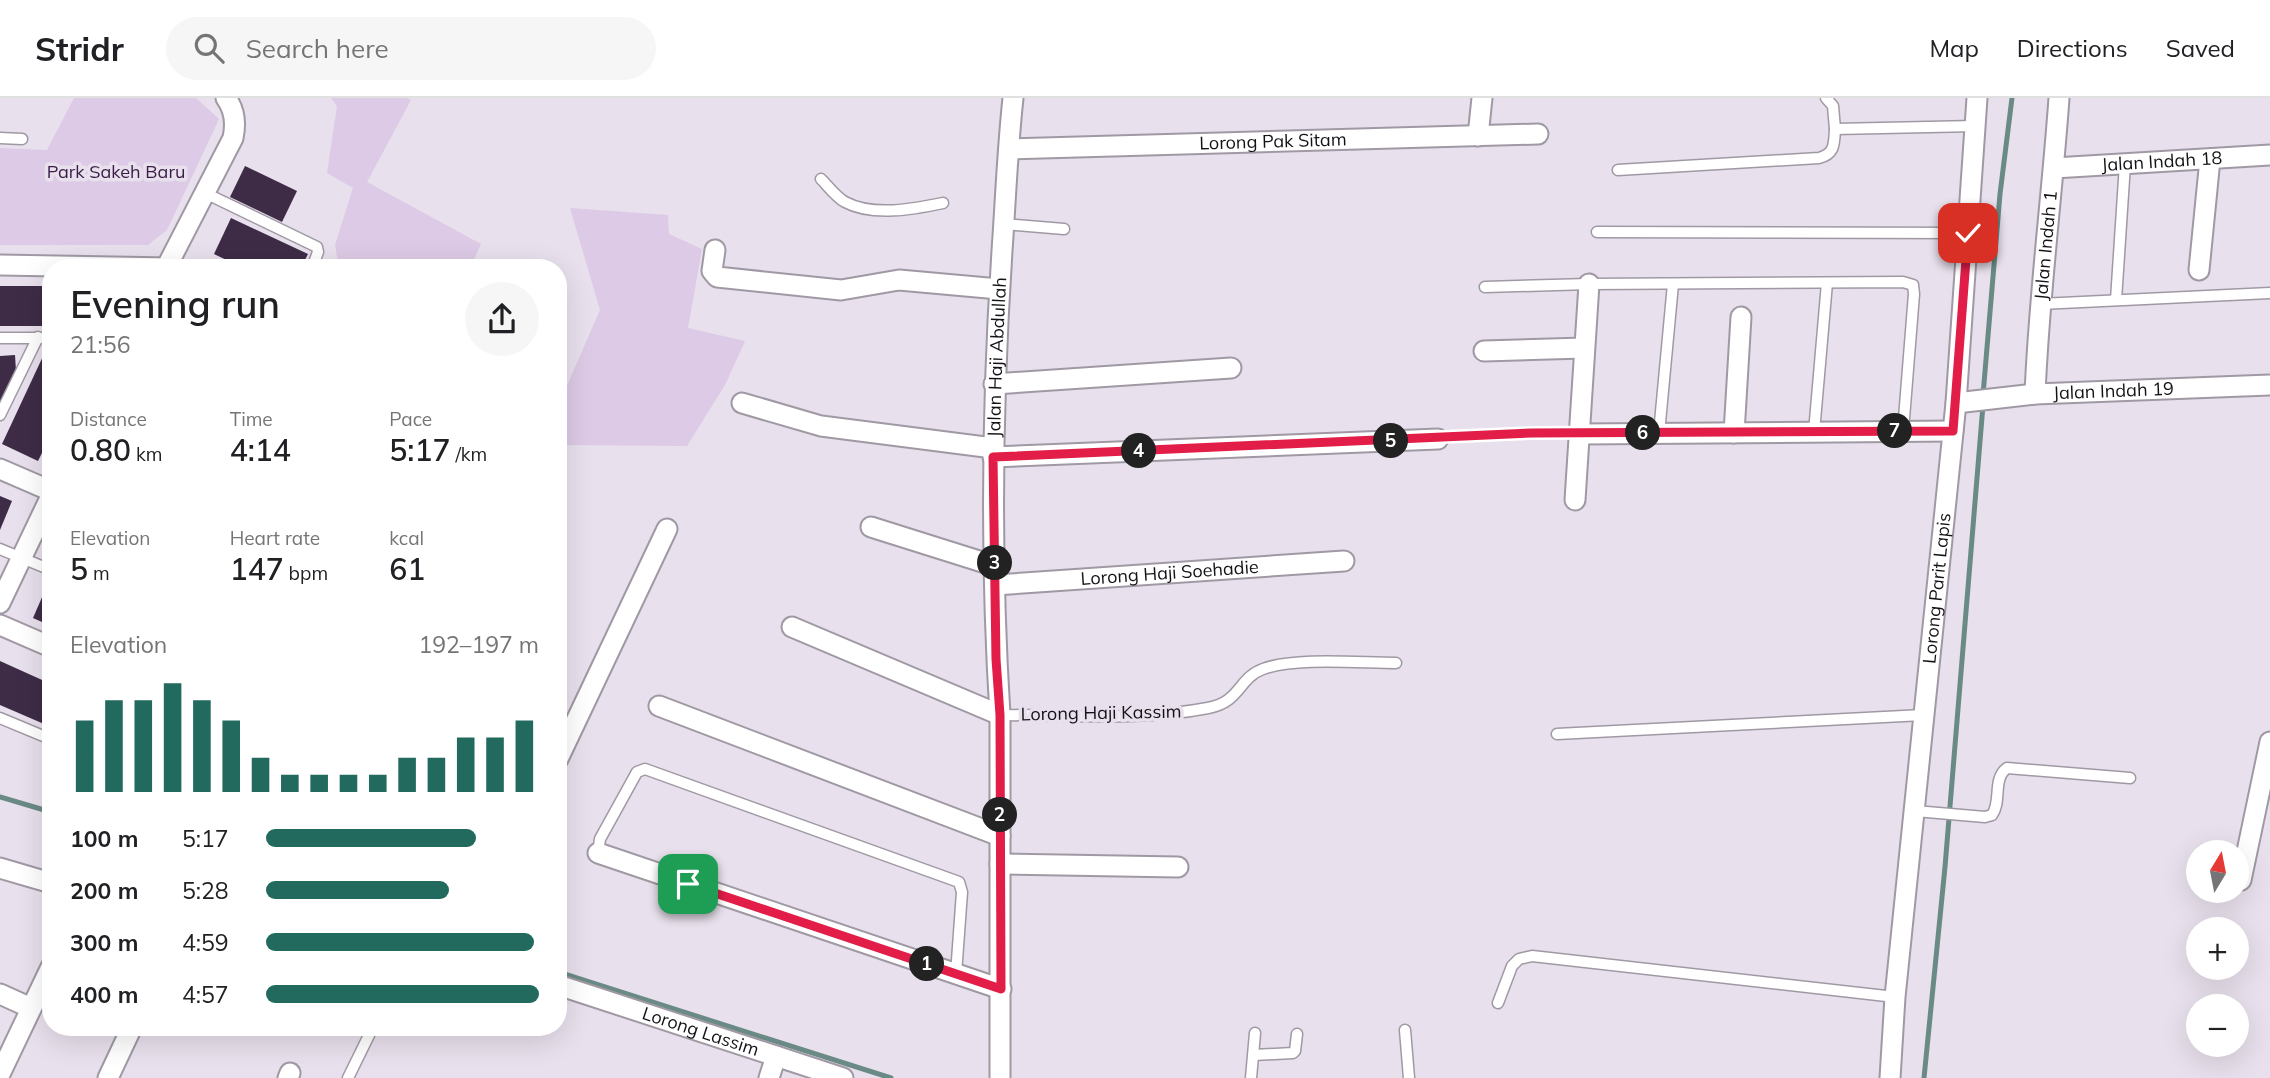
<!DOCTYPE html>
<meta charset="utf-8">
<style>
body{margin:0;font-family:Mulish,sans-serif;background:#f6f6f6;color:#202124;height:100vh;display:flex;flex-direction:column;font-size:26px;white-space:nowrap}
*{box-sizing:border-box;margin:0}
p{font-size:23px;color:#757577}
.icon{flex:none;width:38px;height:38px;fill:none;stroke:currentColor;stroke-width:2;stroke-linecap:round;stroke-linejoin:round}
.map{position:relative;flex:1;overflow:hidden}
.drawer{position:absolute;left:42px;top:161px;width:525px;height:777px;display:flex;flex-direction:column;background:#fff;border-radius:28px;box-shadow:0 7px 28px #0002}
.drawer>*{flex:none}
.needle{width:46px;rotate:10deg}
.fabs{position:absolute;left:2186px;top:742px;display:grid;gap:14px}
.fabs a{display:grid;place-items:center;width:63px;height:63px;border-radius:50%;background:#fff;box-shadow:0 7px 28px #0002;font-size:35px}
.pin{position:absolute;display:grid;place-items:center;width:60px;height:60px;color:#fff;margin:-30px;border-radius:14px;box-shadow:0 4px 10px #0006}
.km{position:absolute;width:35px;height:35px;margin:-18px;border-radius:50%;background:#222;color:#fff;font-size:19px;line-height:35px;text-align:center}
.round{display:grid;place-items:center;flex:none;width:74px;height:74px;border-radius:37px;background:#f6f6f6}
.overview{display:flex;align-items:center;justify-content:space-between;height:119px;padding:0 28px}
h1{font-size:38px;font-weight:600;line-height:52px}
.stats{display:grid;grid-template-columns:repeat(3,1fr);gap:10px;height:119px;padding:7px 28px}
.stats div{display:grid;align-content:center}
.stats b{font-size:30px;font-weight:600}
.stats small{font-size:19px;font-weight:400}
.stats p{font-size:19px}
.chart{height:196px;padding:14px 28px}
.chart p{display:flex;justify-content:space-between}
.chart svg{width:100%;height:126px;margin-top:7px;stroke:#22695e;stroke-width:6}
ul{padding:0 28px;list-style:none;font-size:23px}
li{display:grid;grid-template-columns:112px 84px 1fr;align-items:center;height:52px}
li i{height:18px;border-radius:9px;background:#22695e}
header{display:flex;align-items:center;gap:42px;box-sizing:border-box;height:98px;padding:0 35px;background:#fff;border-bottom:2px solid #e0e0e0}
header strong{font-size:33px}
nav{display:flex;gap:38px;margin-inline-start:auto;font-size:24px}
.search{width:490px;height:63px;background:#f6f6f6;display:flex;align-items:center;gap:18px;box-sizing:border-box;padding:0 24px;border-radius:38px;color:#757577;font-size:26px}
.map>svg:first-child{display:block}
.green{fill:#ddcae6}
.lines{fill:none;stroke-linecap:round;stroke-linejoin:round}
.stream{stroke:#698a85;stroke-width:5}
.building{fill:#3e2c47}
.lane-casing{stroke:#a099a4;stroke-width:13}
.street-casing{stroke:#a099a4;stroke-width:23}
.path{stroke:#89848c;stroke-width:2.5;stroke-dasharray:3.5 3.5;stroke-linecap:butt}
.lane{stroke:#fff;stroke-width:10}
.street{stroke:#fff;stroke-width:19}
.route-casing{stroke:#fff;stroke-width:14}
.route{stroke:#e11d48;stroke-width:9}
.labels{text-anchor:middle;stroke-width:7;stroke-linejoin:round;paint-order:stroke}
.street-label{font-size:18px;fill:#141216;stroke:#e8e0ec}
.park-label{font-size:18px;fill:#3a1c47;stroke:#e8e0ec}
</style>
<header>
<strong>Stridr</strong>
<div class="search"><svg class="icon" aria-label="search" viewBox="0 0 24 24"><circle cx="10" cy="10" r="6"/><path d="M15 15l6 6"/></svg>Search here</div>
<nav><a>Map</a><a>Directions</a><a>Saved</a></nav>
</header>
<div class="map">
<svg width="2270" height="980" viewBox="0 0 2270 980">
<rect width="100%" height="100%" fill="#e8e0ec"/>
<g class="green">
<polygon points="74,0 196,0 219,21 167,132 148,147 0,147 0,50 47,52"/>
<polygon points="331,0 407,0 411,2 367,84 481,146 470,170 339,170 335,147 353,90 327,75 337,8"/>
<polygon points="570,110 668,117 669,136 702,151 688,230 745,243 725,287 687,348 558,347 558,308 600,212"/>
</g>
<g class="lines">
<g class="stream">
<polyline points="1983,297 2000,96 2012,0"/>
<polyline points="0,699 51,714"/>
<polyline points="558,874 891,980"/>
<polyline points="1924,980 1945,769 1983,307"/>
</g>
</g>
<g class="building">
<polygon points="245,68 297,93 282,124 230,99"/>
<polygon points="231,120 308,156 301,170 243,170 214,156"/>
<rect x="0" y="188" width="51" height="40"/>
<polygon points="45,254 51,257 51,337 38,363 2,346"/>
<polygon points="15,257 16,273 0,307 0,258"/>
<polygon points="0,398 12,403 0,432"/>
<polygon points="49,483 51,484 51,528 33,520"/>
<polygon points="0,563 51,586 51,629 0,607"/>
</g>
<g class="lines">
<defs>
<g id="lane">
<polyline points="1826,0 1833,8 1835,31 1975,28"/>
<polyline points="0,40 22,41"/>
<path d="M 1618,72 L 1819,60 C 1835,56 1834,46 1835,31"/>
<path d="M 821,81 C 828,88 836,99 845,104 C 873,119 914,111 943,105"/>
<polyline points="205,95 317,149 318,154 312,170"/>
<polyline points="1004,126 1064,131"/>
<polyline points="1597,134 1968,135"/>
<polyline points="1485,189 1589,186 1903,184 1913,187 1914,196 1903,333"/>
<polyline points="2116,202 2125,66"/>
<polyline points="2040,206 2270,195"/>
<polyline points="0,240 51,240"/>
<polyline points="0,317 38,239"/>
<polyline points="1814,334 1827,185"/>
<polyline points="1659,335 1673,186"/>
<polyline points="0,451 51,472"/>
<path d="M 1000,617 C 1069,617 1140,623 1208,610 C 1241,604 1238,580 1263,571 C 1295,559 1360,565 1396,565"/>
<polyline points="0,620 48,640"/>
<polyline points="1557,636 1923,617"/>
<path d="M 1915,713 L 1985,719 L 1992,717 C 2002,703 1992,681 2007,670 L 2130,680"/>
<polyline points="598,755 600,741 637,674 645,671 959,784 962,794 956,876"/>
<polyline points="1498,905 1512,868 1519,861 1532,858 1895,899"/>
<polyline points="1405,932 1409,980"/>
<polyline points="1254,957 1293,955 1295,953 1297,936"/>
<polyline points="348,980 373,929"/>
<polyline points="1251,980 1255,935"/>
</g>
<g id="street">
<polyline points="1478,38 1482,0"/>
<path id="s1" d="M 1009,51 L 1538,36"/>
<path id="s2" d="M 2054,70 L 2270,57"/>
<polyline points="715,152 712,173 717,179 841,192 899,182 999,191"/>
<polyline points="0,167 171,170"/>
<path d="M 166,170 L 233,40 C 236,26 235,12 226,0"/>
<polyline points="2199,172 2210,61"/>
<polyline points="1484,253 1584,250"/>
<polyline points="994,286 1231,270"/>
<path id="s3" d="M 2035,296 C 2039,197 2052,99 2059,0"/>
<polyline points="742,305 821,328 993,350"/>
<path id="s4" d="M 1956,305 L 2035,296 L 2270,287"/>
<polyline points="1734,335 1741,219"/>
<polyline points="1581,336 1953,333"/>
<polyline points="993,359 1438,341"/>
<polyline points="0,371 51,393"/>
<polyline points="1575,402 1589,186"/>
<polyline points="871,429 995,468"/>
<path id="s5" d="M 995,487 L 1344,463"/>
<polyline points="0,505 51,398"/>
<polyline points="0,527 51,549"/>
<polyline points="792,529 1000,617"/>
<polyline points="659,608 1000,738"/>
<polyline points="558,661 667,431"/>
<polyline points="598,755 1001,891"/>
<polyline points="1000,766 1178,769"/>
<polyline points="0,770 51,785"/>
<polyline points="2241,782 2270,644"/>
<path id="s6" d="M 558,887 L 843,980"/>
<polyline points="0,896 31,910"/>
<polyline points="0,976 51,869"/>
<polyline points="108,980 132,929"/>
<polyline points="288,980 290,975"/>
<polyline points="769,980 776,958"/>
<path id="s7" d="M 1000,980 L 1000,617 C 990,458 992,298 1003,138 C 1006,92 1008,46 1013,0"/>
<path id="s8" d="M 1890,980 L 1895,899 L 1956,305 L 1977,0"/>
</g>
</defs>
<use href="#lane" class="lane-casing"/>
<use href="#street" class="street-casing"/>
<polyline class="path" points="1455,340 1560,336"/>
<use href="#lane" class="lane"/>
<use href="#street" class="street"/>
</g>
<g class="lines">
<defs>
<polyline id="route" points="688,786 1001,891 1000,617 996,561 993,359 1532,335 1953,333 1968,135"/>
</defs>
<use href="#route" class="route-casing"/>
<use href="#route" class="route"/>
</g>
<g class="labels">
<g class="street-label">
<text dy="6" stroke="none"><textPath href="#s1" startOffset="264">Lorong Pak Sitam</textPath></text>
<text dy="6" stroke="none"><textPath href="#s2" startOffset="108">Jalan Indah 18</textPath></text>
<text dy="6" stroke="none"><textPath href="#s3" startOffset="149">Jalan Indah 1</textPath></text>
<text dy="6" stroke="none"><textPath href="#s7" startOffset="721">Jalan Haji Abdullah</textPath></text>
<text dy="6" stroke="none"><textPath href="#s4" startOffset="158">Jalan Indah 19</textPath></text>
<text dy="6" stroke="none"><textPath href="#s5" startOffset="175">Lorong Haji Soehadie</textPath></text>
<text dy="6" stroke="none"><textPath href="#s8" startOffset="492">Lorong Parit Lapis</textPath></text>
<text transform="translate(1101 615) rotate(-1)" y="6">Lorong Haji Kassim</text>
<text dy="6" stroke="none"><textPath href="#s6" startOffset="150">Lorong Lassim</textPath></text>
</g>
<g class="park-label">
<text x="116" y="80">Park Sakeh Baru</text>
</g>
</g>
</svg>
<div class="fabs">
<a><svg class="needle" viewBox="-14 -14 28 28"><path d="M0-13l5 13h-10z" fill="#e53935"/><path d="M0 13l5-13h-10z" fill="#757577"/></svg></a>
<a>+</a>
<a>−</a>
</div>
<div class="pin" style="left:688px;top:786px;background:#1e9e55"><svg class="icon" aria-label="arrive" viewBox="0 0 24 24"><path d="M6 21V4h12l-3 4 3 4H6"/></svg></div>
<div class="pin" style="left:1968px;top:135px;background:#d93025"><svg class="icon" aria-label="check" viewBox="0 0 24 24"><path d="M5 12l5 5 9-10"/></svg></div>
<b class="km" style="left:927px;top:866px">1</b>
<b class="km" style="left:1000px;top:717px">2</b>
<b class="km" style="left:995px;top:465px">3</b>
<b class="km" style="left:1139px;top:353px">4</b>
<b class="km" style="left:1391px;top:343px">5</b>
<b class="km" style="left:1643px;top:335px">6</b>
<b class="km" style="left:1895px;top:333px">7</b>
<section class="drawer">
<div class="overview"><div><h1>Evening run</h1><p>21:56</p></div><a class="round"><svg class="icon" aria-label="share" viewBox="0 0 24 24"><path d="M12 15V3M7 8l5-5 5 5M5 13v7h14v-7"/></svg></a></div>
<div class="stats">
<div><p>Distance</p><b>0.80<small> km</small></b></div>
<div><p>Time</p><b>4:14</b></div>
<div><p>Pace</p><b>5:17<small> /km</small></b></div>
</div>
<div class="stats">
<div><p>Elevation</p><b>5<small> m</small></b></div>
<div><p>Heart rate</p><b>147<small> bpm</small></b></div>
<div><p>kcal</p><b>61</b></div>
</div>
<div class="chart"><p><span>Elevation</span>192–197 m</p>
<svg viewBox="0 0 160 44" preserveAspectRatio="none"><path d="M5 44V19M15 44V12M25 44V12M35 44V6M45 44V12M55 44V19M65 44V32M75 44V38M85 44V38M95 44V38M105 44V38M115 44V32M125 44V32M135 44V25M145 44V25M155 44V19"/></svg>
</div>
<ul>
<li><b>100 m</b>5:17<i style="width:77%"></i></li>
<li><b>200 m</b>5:28<i style="width:67%"></i></li>
<li><b>300 m</b>4:59<i style="width:98%"></i></li>
<li><b>400 m</b>4:57<i style="width:100%"></i></li>
</ul>
</section>
</div>
